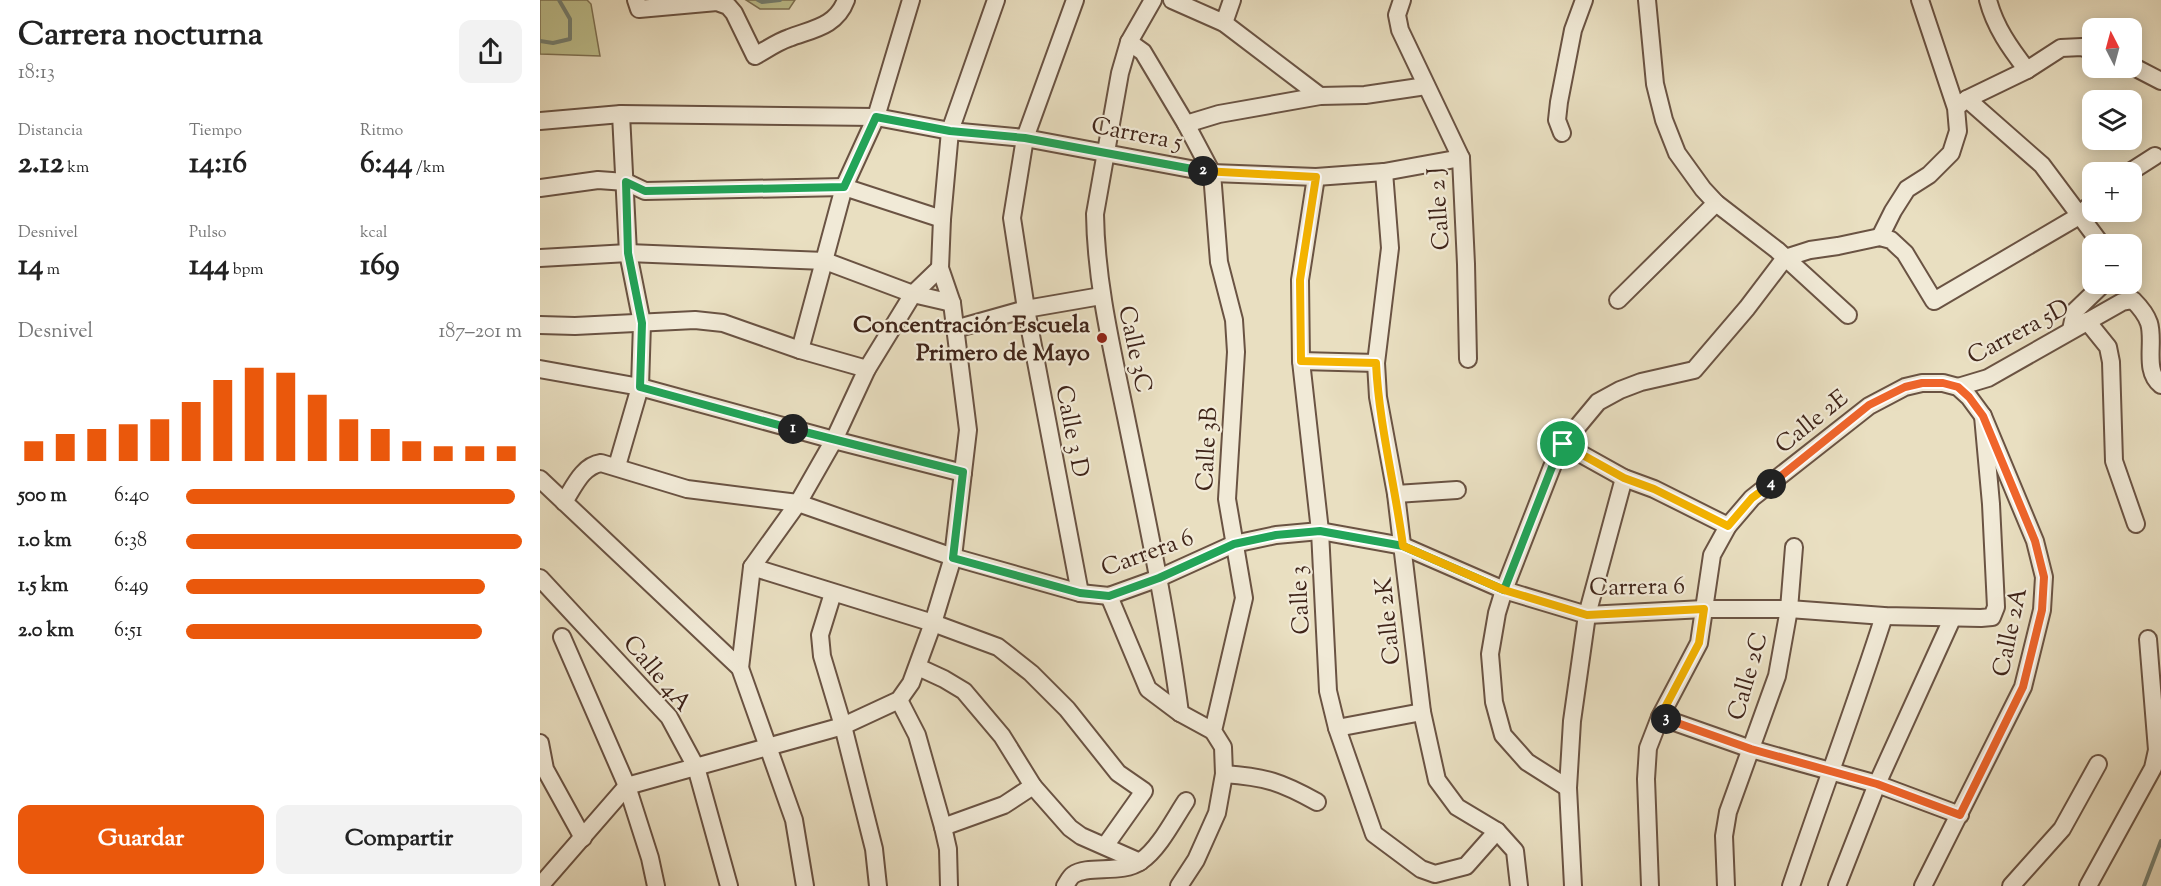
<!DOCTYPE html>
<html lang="es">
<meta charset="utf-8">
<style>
body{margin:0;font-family:"Sorts Mill Goudy",serif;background:#f2f2f2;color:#222;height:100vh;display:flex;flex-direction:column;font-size:22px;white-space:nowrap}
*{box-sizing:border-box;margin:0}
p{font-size:20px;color:#767676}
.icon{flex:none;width:33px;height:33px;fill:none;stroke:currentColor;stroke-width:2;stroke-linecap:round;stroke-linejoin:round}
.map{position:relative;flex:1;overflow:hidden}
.sheet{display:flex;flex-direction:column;background:#fff;width:540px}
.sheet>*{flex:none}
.needle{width:39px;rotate:354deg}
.controls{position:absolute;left:1542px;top:18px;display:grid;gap:12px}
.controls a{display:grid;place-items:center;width:60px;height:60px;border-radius:12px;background:#fff;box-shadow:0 3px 15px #0003;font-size:30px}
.pin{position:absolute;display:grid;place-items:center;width:51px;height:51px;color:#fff;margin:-26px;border:3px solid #fff;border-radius:50%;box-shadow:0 2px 6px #0007}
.km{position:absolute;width:30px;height:30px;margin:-15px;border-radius:50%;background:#222;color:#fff;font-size:16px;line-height:30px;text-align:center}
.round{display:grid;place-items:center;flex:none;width:63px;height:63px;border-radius:12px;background:#f2f2f2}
.headline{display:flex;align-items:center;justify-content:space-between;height:102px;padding:0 18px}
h1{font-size:33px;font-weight:700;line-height:45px}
.metrics{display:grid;grid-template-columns:repeat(3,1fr);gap:9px;height:102px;padding:6px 18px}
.metrics div{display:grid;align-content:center}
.metrics b{font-size:30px;font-weight:700}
.metrics small{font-size:16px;font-weight:400}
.metrics p{font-size:16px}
.chart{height:168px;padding:12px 18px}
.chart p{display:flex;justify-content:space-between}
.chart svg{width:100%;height:108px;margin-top:6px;stroke:#ea580c;stroke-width:6}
.button{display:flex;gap:12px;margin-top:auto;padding:12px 18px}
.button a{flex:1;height:69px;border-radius:12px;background:#ea580c;color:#fff;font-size:24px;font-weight:700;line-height:69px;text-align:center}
.button a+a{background:#f2f2f2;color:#222}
ul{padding:0 18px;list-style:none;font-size:20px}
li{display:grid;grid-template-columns:96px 72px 1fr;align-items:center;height:45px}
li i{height:15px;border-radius:8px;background:#ea580c}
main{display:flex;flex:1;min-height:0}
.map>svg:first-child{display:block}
.green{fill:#bec08e;stroke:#7e7254;stroke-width:1.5}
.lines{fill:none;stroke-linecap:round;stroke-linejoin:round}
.stream{stroke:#748072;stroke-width:4}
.minor-casing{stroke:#6a5343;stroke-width:20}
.minor{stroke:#f1ead7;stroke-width:16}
.split-1-casing{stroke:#fff;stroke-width:12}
.split-2-casing{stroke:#fff;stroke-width:12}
.split-3-casing{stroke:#fff;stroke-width:12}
.split-4-casing{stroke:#fff;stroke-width:12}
.split-5-casing{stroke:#fff;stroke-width:12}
.split-1{stroke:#22a559;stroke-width:8}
.split-2{stroke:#22a559;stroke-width:8}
.split-3{stroke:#f5b400;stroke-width:8}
.split-4{stroke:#f0652b;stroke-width:8}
.split-5{stroke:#f5b400;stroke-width:8}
.poi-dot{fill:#8f2418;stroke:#f1ead7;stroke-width:2}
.labels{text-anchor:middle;stroke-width:4.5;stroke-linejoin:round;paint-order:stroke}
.street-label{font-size:24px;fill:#3f2419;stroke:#f1ead7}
.poi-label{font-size:24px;font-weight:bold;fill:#3f2419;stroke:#f1ead7;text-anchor:end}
</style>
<main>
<section class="sheet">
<div class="headline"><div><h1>Carrera nocturna</h1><p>18:13</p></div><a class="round"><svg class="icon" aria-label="share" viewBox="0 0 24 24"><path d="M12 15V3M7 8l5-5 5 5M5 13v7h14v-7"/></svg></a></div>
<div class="metrics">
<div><p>Distancia</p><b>2.12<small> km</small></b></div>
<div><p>Tiempo</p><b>14:16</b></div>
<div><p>Ritmo</p><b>6:44<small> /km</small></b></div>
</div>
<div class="metrics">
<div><p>Desnivel</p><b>14<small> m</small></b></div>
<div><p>Pulso</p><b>144<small> bpm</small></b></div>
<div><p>kcal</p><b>169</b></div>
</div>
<div class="chart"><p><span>Desnivel</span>187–201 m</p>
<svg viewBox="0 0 160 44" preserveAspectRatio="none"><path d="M5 44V36M15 44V33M25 44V31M35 44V29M45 44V27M55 44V20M65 44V11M75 44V6M85 44V8M95 44V17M105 44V27M115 44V31M125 44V36M135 44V38M145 44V38M155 44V38"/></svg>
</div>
<ul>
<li><b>500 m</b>6:40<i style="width:98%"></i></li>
<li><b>1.0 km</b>6:38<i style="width:100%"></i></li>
<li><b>1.5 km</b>6:49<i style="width:89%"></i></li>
<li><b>2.0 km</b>6:51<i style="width:88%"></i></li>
</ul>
<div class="button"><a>Guardar</a><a>Compartir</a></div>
</section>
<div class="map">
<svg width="1621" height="886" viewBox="0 0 1621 886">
<rect width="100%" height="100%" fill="#e9dfc1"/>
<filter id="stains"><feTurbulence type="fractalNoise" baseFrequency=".00333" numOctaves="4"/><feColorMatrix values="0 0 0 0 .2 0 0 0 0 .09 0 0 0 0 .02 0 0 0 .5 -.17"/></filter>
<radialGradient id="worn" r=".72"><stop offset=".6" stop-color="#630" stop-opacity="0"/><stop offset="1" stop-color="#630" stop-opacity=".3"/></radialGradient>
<g class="green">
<polygon points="0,0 47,0 51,4 60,56 0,54"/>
<polygon points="206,0 255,0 249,9 220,9"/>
</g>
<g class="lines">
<g class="stream">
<polyline points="218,0 222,2 240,0"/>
<polyline points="0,41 13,43 30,39 30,19 19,0"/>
<polyline points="1604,886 1621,841"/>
</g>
<defs>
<g id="minor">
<path d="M 96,0 L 99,9 L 177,2 L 188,6 L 194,13 L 215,56 C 226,50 237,42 249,38 C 272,29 296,27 306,0"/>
<polyline points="535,0 485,138 472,218 486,309 540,593"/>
<path d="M 613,0 L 589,42 L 580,73 L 555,214 C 556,283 572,349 586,417 C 606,515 627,613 640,713"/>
<polyline points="632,0 684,23 780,96"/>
<polyline points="862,0 857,15 860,30 921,158 926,264 928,359"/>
<polyline points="1107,0 1115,84 1124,120 1137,153 1163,189 1176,203 1237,250 1308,315"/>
<path d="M 1448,0 C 1455,27 1470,48 1487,70"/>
<polyline points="684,23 692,0"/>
<polyline points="589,42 603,52 646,124 672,173 679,262 694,320 696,352 687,499 704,598 673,731 683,747 684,774 677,813 656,860 639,886"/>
<polyline points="1592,66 1621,81"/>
<polyline points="1427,99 1502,165 1561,244"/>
<polyline points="1419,105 1427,99 1487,70 1521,48 1542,47 1552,51"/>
<polyline points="0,121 81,114 336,117 410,131 485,138 672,173 776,177 844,172 921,158"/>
<polyline points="646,124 679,114 780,96 825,95 886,86"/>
<polyline points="1022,133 1017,120 1019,102 1033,30 1044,0"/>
<polyline points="844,172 850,248 836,363 838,397 856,494 882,712 897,780 917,807 957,831 975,851 979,886"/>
<polyline points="1590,172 1615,156"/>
<polyline points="776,177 760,280 761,361 780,531 788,691 797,728 834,834 881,869 895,874 926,866 957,831"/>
<polyline points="0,188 58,180 86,182 105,191 304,187 402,219"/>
<polyline points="1340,237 1353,211 1367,189 1389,175 1411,153 1418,131 1416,108 1380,0"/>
<polyline points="0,258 88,253 285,261 373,294 412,303"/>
<polyline points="1078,300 1176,203"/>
<polyline points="1547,321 1568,347 1571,362 1574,461 1596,524"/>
<polyline points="0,325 35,326 155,320 183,323 260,350 327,369"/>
<polyline points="415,329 486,309 561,296"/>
<polyline points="1531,330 1535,311 1563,284"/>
<polyline points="260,350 304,187 336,117 371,0"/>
<polyline points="761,361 836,363"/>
<polyline points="0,369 100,387 294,440 423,473"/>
<path d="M 1418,387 L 1448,378 L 1582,302 L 1593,300 C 1599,306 1606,314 1609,323 C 1615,342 1603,371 1621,385"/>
<polyline points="1023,444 1084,478 1114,489 1188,526"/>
<polyline points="77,466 100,387 102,323 88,253 81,114"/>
<polyline points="0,479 200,668 254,820 265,886"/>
<polyline points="856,494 917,490"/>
<path d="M 24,502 C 34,487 42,466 61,463 L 147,489 L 258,503 L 413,557 L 540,593 L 569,596 L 619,578 L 694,544 L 736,535 L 780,531 L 863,546 L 964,590 L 1047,615 L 1164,609 L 1249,609 L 1344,616 L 1441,618 L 1452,617 L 1456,607 L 1451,504 L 1443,416"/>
<polyline points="212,567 393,623 458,647 491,673 527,709 578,773 604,791 565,846"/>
<polyline points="0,578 129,717 156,767 189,886"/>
<polyline points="293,593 280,635 282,656 303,726 334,849 338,886"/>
<polyline points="569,596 608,689 640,713 673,731"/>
<polyline points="22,637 87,786 110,858 116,886"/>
<polyline points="378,667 404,679 424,691 462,736 493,786 530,828 541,836 600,862"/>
<polyline points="200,668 212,567 258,503 294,440 327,369 373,294 400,268"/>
<polyline points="359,700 377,735 403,827 408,849 409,886"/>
<polyline points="1120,717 1211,749 1337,784 1420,815"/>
<polyline points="797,728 882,712"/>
<polyline points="0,743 5,769 43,838"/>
<path d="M 684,774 C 726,777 741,782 777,802"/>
<polyline points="1028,788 987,762 963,735 954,702 950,654 957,613 964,590 1012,467 1023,444 1058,402 1080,390 1101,382 1154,370 1207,308 1245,258 1270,250 1298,246 1340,237 1351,240 1365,253 1394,301 1539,216 1552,203"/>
<polyline points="403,827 464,805 493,786"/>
<polyline points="0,886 87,786 303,726 359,700 371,683 393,623 413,557 428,430 412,303 400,268 402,219 410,131 456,0"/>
<path d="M 525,886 C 527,883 530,877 533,875 C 548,864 582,875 601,861 C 619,849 634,819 646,801"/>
<polyline points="1033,886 1028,788 1032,721 1047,615 1084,478"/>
<polyline points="1110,886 1106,779 1108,748 1120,717 1159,643 1172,555 1188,526 1212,498 1329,406 1365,387 1382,383 1403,383 1418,387 1429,397 1443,416 1495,541 1504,577 1502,610 1483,687 1383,886"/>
<polyline points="1186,886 1184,836 1188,812 1237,676 1249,609 1254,547"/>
<path d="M 1251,886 C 1281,796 1315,707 1344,616"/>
<polyline points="1297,886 1337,784 1412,619"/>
<polyline points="1471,886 1522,829 1558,764"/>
<polyline points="1548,886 1613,768 1617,750 1608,639"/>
</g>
</defs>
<use href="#minor" class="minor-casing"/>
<use href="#minor" class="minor"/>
</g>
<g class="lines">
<defs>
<polyline id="split-1" points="253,429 423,472 413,558 540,593 569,596 619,578 694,544 736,535 780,531 863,546 964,590 1012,467 1023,444"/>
<polyline id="split-2" points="253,429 100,387 102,323 88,253 86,182 105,191 304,187 336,117 410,131 485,138 663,171"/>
<path id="split-3" d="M 663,171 L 776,177 L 760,280 L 761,361 L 836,363 C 839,425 855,485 863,546 L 964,590 L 1047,615 L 1164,609 L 1159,643 L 1120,717 L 1126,719"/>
<polyline id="split-4" points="1126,719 1211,749 1337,784 1420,815 1483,687 1502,610 1504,577 1495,541 1443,416 1429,397 1418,387 1403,383 1382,383 1365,387 1329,405 1231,484"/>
<polyline id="split-5" points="1023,444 1084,478 1114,489 1188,526 1212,498 1231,484"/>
</defs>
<use href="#split-1" class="split-1-casing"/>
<use href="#split-2" class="split-2-casing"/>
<use href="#split-3" class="split-3-casing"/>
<use href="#split-4" class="split-4-casing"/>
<use href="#split-5" class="split-5-casing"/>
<use href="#split-1" class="split-1"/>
<use href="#split-2" class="split-2"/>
<use href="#split-3" class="split-3"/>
<use href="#split-4" class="split-4"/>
<use href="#split-5" class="split-5"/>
</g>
<circle class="poi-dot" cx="562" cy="338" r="6"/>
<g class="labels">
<g class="street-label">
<text transform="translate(597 133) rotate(11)" y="8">Carrera 5</text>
<text transform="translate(898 209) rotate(-94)" y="8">Calle 2 J</text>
<text transform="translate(1478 331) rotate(-28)" y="8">Carrera 5D</text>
<text transform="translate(596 349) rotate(78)" y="8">Calle 3C</text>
<text transform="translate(1271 421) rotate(-39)" y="8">Calle 2E</text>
<text transform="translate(533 431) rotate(79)" y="8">Calle 3 D</text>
<text transform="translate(666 449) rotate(-87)" y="8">Calle 3B</text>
<text transform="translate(607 552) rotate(-20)" y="8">Carrera 6</text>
<text transform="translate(1097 586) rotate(-1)" y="8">Carrera 6</text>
<text transform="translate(759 600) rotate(-93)" y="8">Calle 3</text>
<text transform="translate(847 621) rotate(-96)" y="8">Calle 2K</text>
<text transform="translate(1469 632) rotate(-78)" y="8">Calle 2A</text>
<text transform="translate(118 673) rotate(50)" y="8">Calle 4A</text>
<text transform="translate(1207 676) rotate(-74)" y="8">Calle 2C</text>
</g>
<g class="poi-label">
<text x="550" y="332">Concentración Escuela<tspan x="550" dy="28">Primero de Mayo</tspan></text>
</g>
</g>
<rect width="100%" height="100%" filter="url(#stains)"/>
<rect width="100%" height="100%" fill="url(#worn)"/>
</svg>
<div class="controls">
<a><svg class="needle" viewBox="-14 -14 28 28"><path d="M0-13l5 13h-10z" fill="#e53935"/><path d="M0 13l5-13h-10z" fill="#767676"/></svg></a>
<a><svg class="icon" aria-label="layers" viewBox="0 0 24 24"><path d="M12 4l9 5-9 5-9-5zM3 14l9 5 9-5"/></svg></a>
<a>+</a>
<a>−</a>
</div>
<div class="pin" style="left:1023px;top:444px;background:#1e9e55"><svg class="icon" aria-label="arrive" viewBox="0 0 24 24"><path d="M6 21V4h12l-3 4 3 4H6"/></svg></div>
<b class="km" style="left:253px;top:429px">1</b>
<b class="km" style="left:663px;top:171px">2</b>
<b class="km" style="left:1126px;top:719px">3</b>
<b class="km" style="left:1231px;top:484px">4</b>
</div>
</main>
